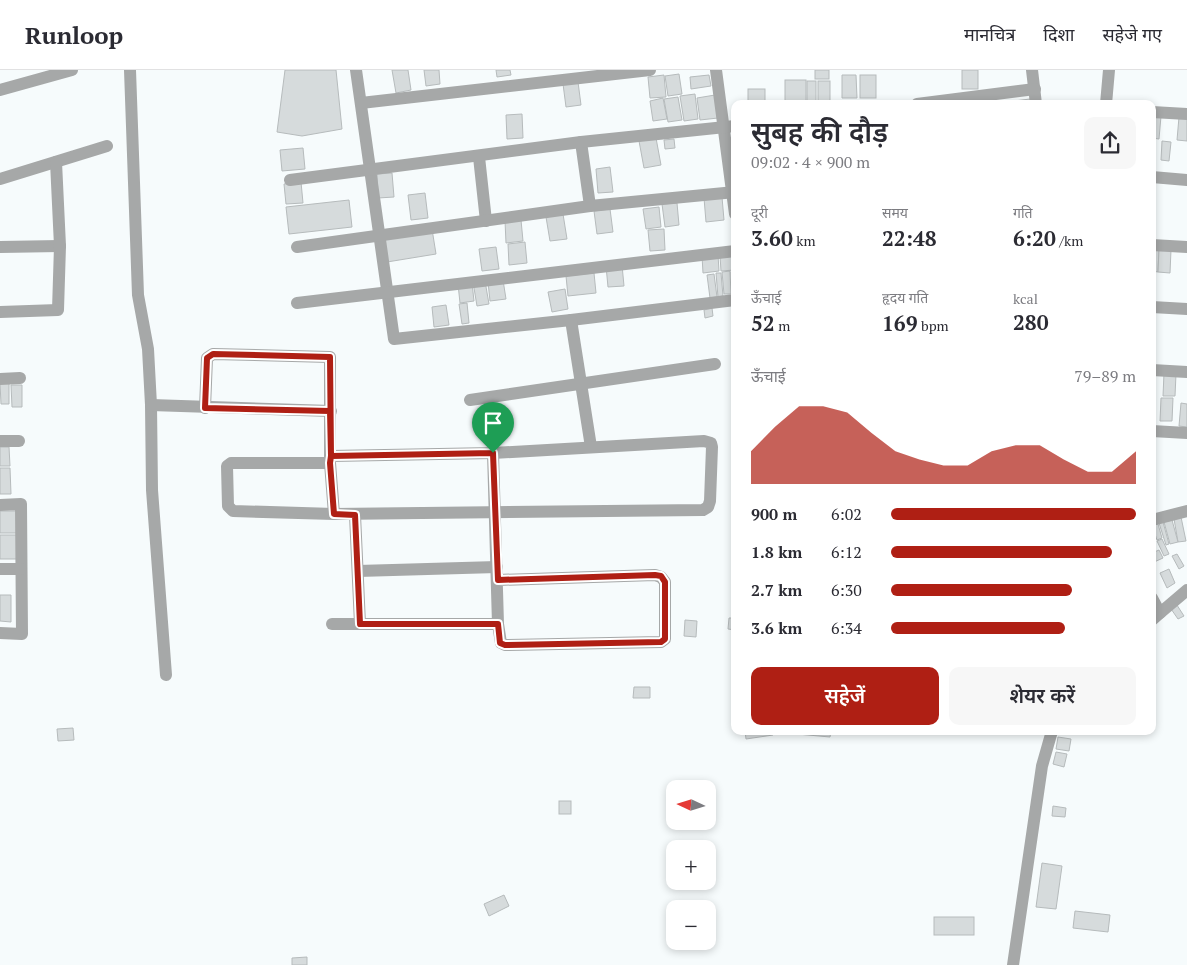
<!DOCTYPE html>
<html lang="hi">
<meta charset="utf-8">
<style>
body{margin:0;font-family:"PT Serif","Noto Sans Devanagari",serif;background:#f7f7f7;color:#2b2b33;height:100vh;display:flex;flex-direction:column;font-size:19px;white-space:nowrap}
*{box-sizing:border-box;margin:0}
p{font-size:16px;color:#7c7c81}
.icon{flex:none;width:28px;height:28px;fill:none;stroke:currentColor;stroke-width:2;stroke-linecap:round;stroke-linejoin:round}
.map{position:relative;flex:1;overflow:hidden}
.sheet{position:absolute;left:731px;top:30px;width:425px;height:635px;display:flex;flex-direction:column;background:#fff;border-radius:10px;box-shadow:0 2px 8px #0003}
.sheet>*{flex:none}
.needle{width:32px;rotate:274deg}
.tools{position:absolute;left:666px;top:710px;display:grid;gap:10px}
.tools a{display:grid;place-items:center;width:50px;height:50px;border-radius:10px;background:#fff;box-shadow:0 2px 8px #0003;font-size:25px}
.pin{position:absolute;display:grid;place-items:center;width:42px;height:42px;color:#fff;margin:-51px -21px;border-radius:50% 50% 50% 0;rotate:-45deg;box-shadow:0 0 5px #0007}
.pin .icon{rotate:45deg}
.round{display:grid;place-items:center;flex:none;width:52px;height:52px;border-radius:10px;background:#f7f7f7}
.overview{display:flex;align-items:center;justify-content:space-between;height:85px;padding:0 20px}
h1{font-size:28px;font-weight:600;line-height:38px}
.metrics{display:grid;grid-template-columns:repeat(3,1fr);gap:8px;height:85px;padding:5px 20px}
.metrics div{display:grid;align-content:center}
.metrics b{font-size:21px;font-weight:600}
.metrics small{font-size:14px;font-weight:400}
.metrics p{font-size:14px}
.chart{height:140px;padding:10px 20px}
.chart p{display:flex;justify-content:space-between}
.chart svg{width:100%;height:90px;margin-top:5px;fill:#af1f14;opacity:.7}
.cta{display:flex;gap:10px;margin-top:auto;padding:10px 20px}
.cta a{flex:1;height:58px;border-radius:10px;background:#af1f14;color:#fff;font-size:20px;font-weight:600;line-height:58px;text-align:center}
.cta a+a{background:#f7f7f7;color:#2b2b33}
ul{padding:0 20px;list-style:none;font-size:16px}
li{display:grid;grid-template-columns:80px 60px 1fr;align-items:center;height:38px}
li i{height:12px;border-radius:6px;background:#af1f14}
header{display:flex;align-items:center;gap:30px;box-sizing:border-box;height:70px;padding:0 25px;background:#fff;border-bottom:1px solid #e1e1e2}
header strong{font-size:24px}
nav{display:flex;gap:28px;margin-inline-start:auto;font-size:18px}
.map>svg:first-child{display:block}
.building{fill:#d6dbdc;stroke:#b6bbbc}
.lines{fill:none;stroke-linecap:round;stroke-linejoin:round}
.minor{stroke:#a6a8a8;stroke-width:12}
.route-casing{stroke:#fff;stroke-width:10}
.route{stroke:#af1f14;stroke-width:6}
</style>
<header>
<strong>Runloop</strong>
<nav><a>मानचित्र</a><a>दिशा</a><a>सहेजे गए</a></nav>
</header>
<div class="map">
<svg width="1187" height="895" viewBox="0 0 1187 895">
<rect width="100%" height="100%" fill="#f6fbfc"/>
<g class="building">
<polygon points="285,0 336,0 342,59 302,66 277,62"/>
<polygon points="392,0 408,0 411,20 396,23"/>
<polygon points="424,0 439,0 440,14 426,16"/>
<polygon points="496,0 510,0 511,5 497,7"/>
<rect x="815" y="0" width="14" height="9"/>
<rect x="962" y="0" width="16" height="19"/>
<polygon points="679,4 682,24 668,26 665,6"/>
<polygon points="664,5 666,27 650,28 648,7"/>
<polygon points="709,5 711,16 691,19 690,7"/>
<polygon points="842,5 856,5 857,28 842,28"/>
<rect x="860" y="5" width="16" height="23"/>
<rect x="785" y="10" width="21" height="24"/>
<rect x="807" y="11" width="9" height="21"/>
<rect x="818" y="11" width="12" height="21"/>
<polygon points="578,12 581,35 566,37 563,14"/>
<rect x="748" y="19" width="17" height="15"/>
<polygon points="695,24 698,49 684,51 680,26"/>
<polygon points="715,25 718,48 700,50 697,28"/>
<polygon points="678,27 682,50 668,52 664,29"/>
<polygon points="663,28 667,49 653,51 650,31"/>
<polygon points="1030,29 1031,34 998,34 998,33"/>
<polygon points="522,44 523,68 507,69 506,45"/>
<polygon points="1152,46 1161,46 1159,69 1152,68"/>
<polygon points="1179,47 1187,48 1187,71 1177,70"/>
<polygon points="656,68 661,95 644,98 639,71"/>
<polygon points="674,69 675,78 665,79 664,70"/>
<polygon points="1162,71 1171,72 1169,91 1161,90"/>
<polygon points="303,78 305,99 282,101 280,80"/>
<polygon points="610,97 613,122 598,123 596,99"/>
<polygon points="392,103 394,127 378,128 377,104"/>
<polygon points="301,112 303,133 286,134 284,114"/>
<polygon points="425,123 428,148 411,150 408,125"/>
<polygon points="722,127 724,150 706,152 704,128"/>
<polygon points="349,130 352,157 289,164 286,137"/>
<polygon points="677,133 679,155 665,157 662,134"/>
<polygon points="659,137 661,157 646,159 643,139"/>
<polygon points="610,139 613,162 597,164 594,141"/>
<polygon points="563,144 567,169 550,171 546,147"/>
<polygon points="521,150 523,171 506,173 505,151"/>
<polygon points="432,159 436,184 387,192 383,167"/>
<polygon points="664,159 665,180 650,181 648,160"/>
<polygon points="525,172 527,193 509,195 508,174"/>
<polygon points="496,177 499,199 482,201 479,179"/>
<polygon points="1152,178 1159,179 1158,202 1152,201"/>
<polygon points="1159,179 1171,180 1170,203 1158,202"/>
<polygon points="718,185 719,201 703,203 702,186"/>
<polygon points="735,185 735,200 721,201 720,186"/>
<polygon points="622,195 624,216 608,217 606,196"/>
<polygon points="730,201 731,224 724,224 722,202"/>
<polygon points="731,202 735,202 735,223 733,224"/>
<polygon points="594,203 596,223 568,226 566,206"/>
<polygon points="716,203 721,203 723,226 718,227"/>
<polygon points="714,204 717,227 710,228 707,205"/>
<polygon points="503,210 506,229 490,231 488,212"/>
<polygon points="485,211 489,234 477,236 473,212"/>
<polygon points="472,213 474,231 460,233 458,214"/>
<polygon points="565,219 568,239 552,242 548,222"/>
<polygon points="467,233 469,253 462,254 459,234"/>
<polygon points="446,235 449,255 434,257 432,237"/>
<polygon points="712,238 713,246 705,248 704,240"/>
<polygon points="1164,303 1176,304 1175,326 1163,326"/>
<polygon points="0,313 9,313 9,334 1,334"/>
<polygon points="11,315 22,315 22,337 12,337"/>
<polygon points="1161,328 1173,328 1172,351 1160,351"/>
<polygon points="1181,333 1187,334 1187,357 1179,356"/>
<polygon points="0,377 9,377 10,396 0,396"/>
<polygon points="0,398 10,398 11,424 0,424"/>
<rect x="0" y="441" width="17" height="22"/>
<polygon points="1181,447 1186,471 1178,472 1174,449"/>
<polygon points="1172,450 1178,472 1170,474 1164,452"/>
<polygon points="1163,452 1169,474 1166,475 1159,453"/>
<polygon points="1158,454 1162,468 1157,470 1152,455"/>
<polygon points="0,465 19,465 18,489 0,489"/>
<polygon points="1162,469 1169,484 1164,486 1157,471"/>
<polygon points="1159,480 1163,488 1152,493 1152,483"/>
<polygon points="1177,484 1184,496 1179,499 1172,486"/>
<polygon points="1169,499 1175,513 1167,518 1160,503"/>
<polygon points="0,525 11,525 11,552 0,551"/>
<polygon points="1175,532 1184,546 1178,549 1169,536"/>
<polygon points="729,548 735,548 735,560 728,559"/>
<polygon points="685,550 697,551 696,567 684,566"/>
<polygon points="634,617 650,617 650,628 633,628"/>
<polygon points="73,658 74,670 58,671 57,659"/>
<polygon points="745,661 773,661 773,665 746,669"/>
<polygon points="797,661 831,661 830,667 797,664"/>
<polygon points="1058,667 1071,669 1069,681 1056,679"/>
<polygon points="1056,682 1067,684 1064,697 1053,694"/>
<rect x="559" y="731" width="12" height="13"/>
<polygon points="1053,736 1066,738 1065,747 1052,746"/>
<polygon points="1042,793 1062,796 1056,839 1036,837"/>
<polygon points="504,825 509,836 489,846 484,834"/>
<polygon points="1075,841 1110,845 1108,862 1073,858"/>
<rect x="934" y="847" width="40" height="18"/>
<polygon points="307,887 307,895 292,895 292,888"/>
</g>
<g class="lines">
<g class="minor">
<polyline points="130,0 138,225 148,279 151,335 152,420 166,605"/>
<polyline points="356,0 394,269 571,250 735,230"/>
<polyline points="716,0 735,144"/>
<polyline points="1032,0 1036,34"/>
<polyline points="0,20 72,0"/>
<polyline points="361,33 650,0"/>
<polyline points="917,34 1035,19"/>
<polyline points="1106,34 1109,0"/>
<polyline points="1152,42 1187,44"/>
<polyline points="581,72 590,136"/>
<polyline points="479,87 486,151"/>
<polyline points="1152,107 1187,110"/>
<polyline points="0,109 107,76"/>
<polyline points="290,110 581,72 735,56"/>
<polyline points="1152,175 1187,177"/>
<polyline points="0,177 60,176"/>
<polyline points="297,177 590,136 735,122"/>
<polyline points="297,233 735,181"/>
<polyline points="1152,237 1187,239"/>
<polyline points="0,242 58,240 60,176 56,92"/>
<polyline points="571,250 591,377"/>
<polyline points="1152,300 1187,302"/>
<polyline points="0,309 20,308"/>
<polyline points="470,330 715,294"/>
<polyline points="151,335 331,341"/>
<polyline points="205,338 207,288 213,284 330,287 330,393 334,444 703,440 708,437 710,431 712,377 711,373 704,371 493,383 331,386"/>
<polyline points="1152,361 1187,363"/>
<polyline points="0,371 19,371"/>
<polyline points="493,383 498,554 501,573 505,575 661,572 665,569 665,512 661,507 655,505 498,510"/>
<polyline points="330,393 231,393 227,396 228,436 233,441 334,444"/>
<polyline points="0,435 21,434 22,564 0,563"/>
<polyline points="355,445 360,554"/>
<polyline points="1152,450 1187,441"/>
<polyline points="0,499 21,499"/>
<polyline points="358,501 497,497"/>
<polyline points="1152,528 1160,543 1152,550"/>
<polyline points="1160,543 1187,520"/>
<polyline points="332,554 498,554"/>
<polyline points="1013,895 1042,696 1052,661"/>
</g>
</g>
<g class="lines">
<defs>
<polyline id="route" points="493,383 331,386 330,341 205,338 207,288 213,284 330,287 331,386 330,393 334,444 355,445 360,554 498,554 500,573 505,575 661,572 665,569 665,512 661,506 655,505 498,510 493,383"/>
</defs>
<use href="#route" class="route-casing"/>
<use href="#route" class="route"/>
</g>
</svg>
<div class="tools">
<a><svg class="needle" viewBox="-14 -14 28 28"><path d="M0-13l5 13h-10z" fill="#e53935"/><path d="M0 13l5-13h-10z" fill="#7c7c81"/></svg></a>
<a>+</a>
<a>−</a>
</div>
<div class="pin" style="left:493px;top:383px;background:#1e9e55"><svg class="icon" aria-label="arrive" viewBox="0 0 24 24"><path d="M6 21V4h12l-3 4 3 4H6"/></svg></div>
<section class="sheet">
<div class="overview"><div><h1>सुबह की दौड़</h1><p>09:02 · 4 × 900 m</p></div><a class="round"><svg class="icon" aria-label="share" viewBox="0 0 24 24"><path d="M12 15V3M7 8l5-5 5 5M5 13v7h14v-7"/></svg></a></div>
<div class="metrics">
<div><p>दूरी</p><b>3.60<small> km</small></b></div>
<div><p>समय</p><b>22:48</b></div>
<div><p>गति</p><b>6:20<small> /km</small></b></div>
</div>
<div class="metrics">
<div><p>ऊँचाई</p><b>52<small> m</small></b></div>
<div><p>हृदय गति</p><b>169<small> bpm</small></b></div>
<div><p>kcal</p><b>280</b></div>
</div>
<div class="chart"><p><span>ऊँचाई</span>79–89 m</p>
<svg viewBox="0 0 160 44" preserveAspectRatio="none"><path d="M0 44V28L10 16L20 6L30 6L40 9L50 19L60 28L70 32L80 35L90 35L100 28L110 25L120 25L130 32L140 38L150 38L160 28V44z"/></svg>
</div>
<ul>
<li><b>900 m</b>6:02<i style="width:100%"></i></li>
<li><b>1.8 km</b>6:12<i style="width:90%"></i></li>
<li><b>2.7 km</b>6:30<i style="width:74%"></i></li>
<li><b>3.6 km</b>6:34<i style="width:71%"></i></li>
</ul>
<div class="cta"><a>सहेजें</a><a>शेयर करें</a></div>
</section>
</div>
